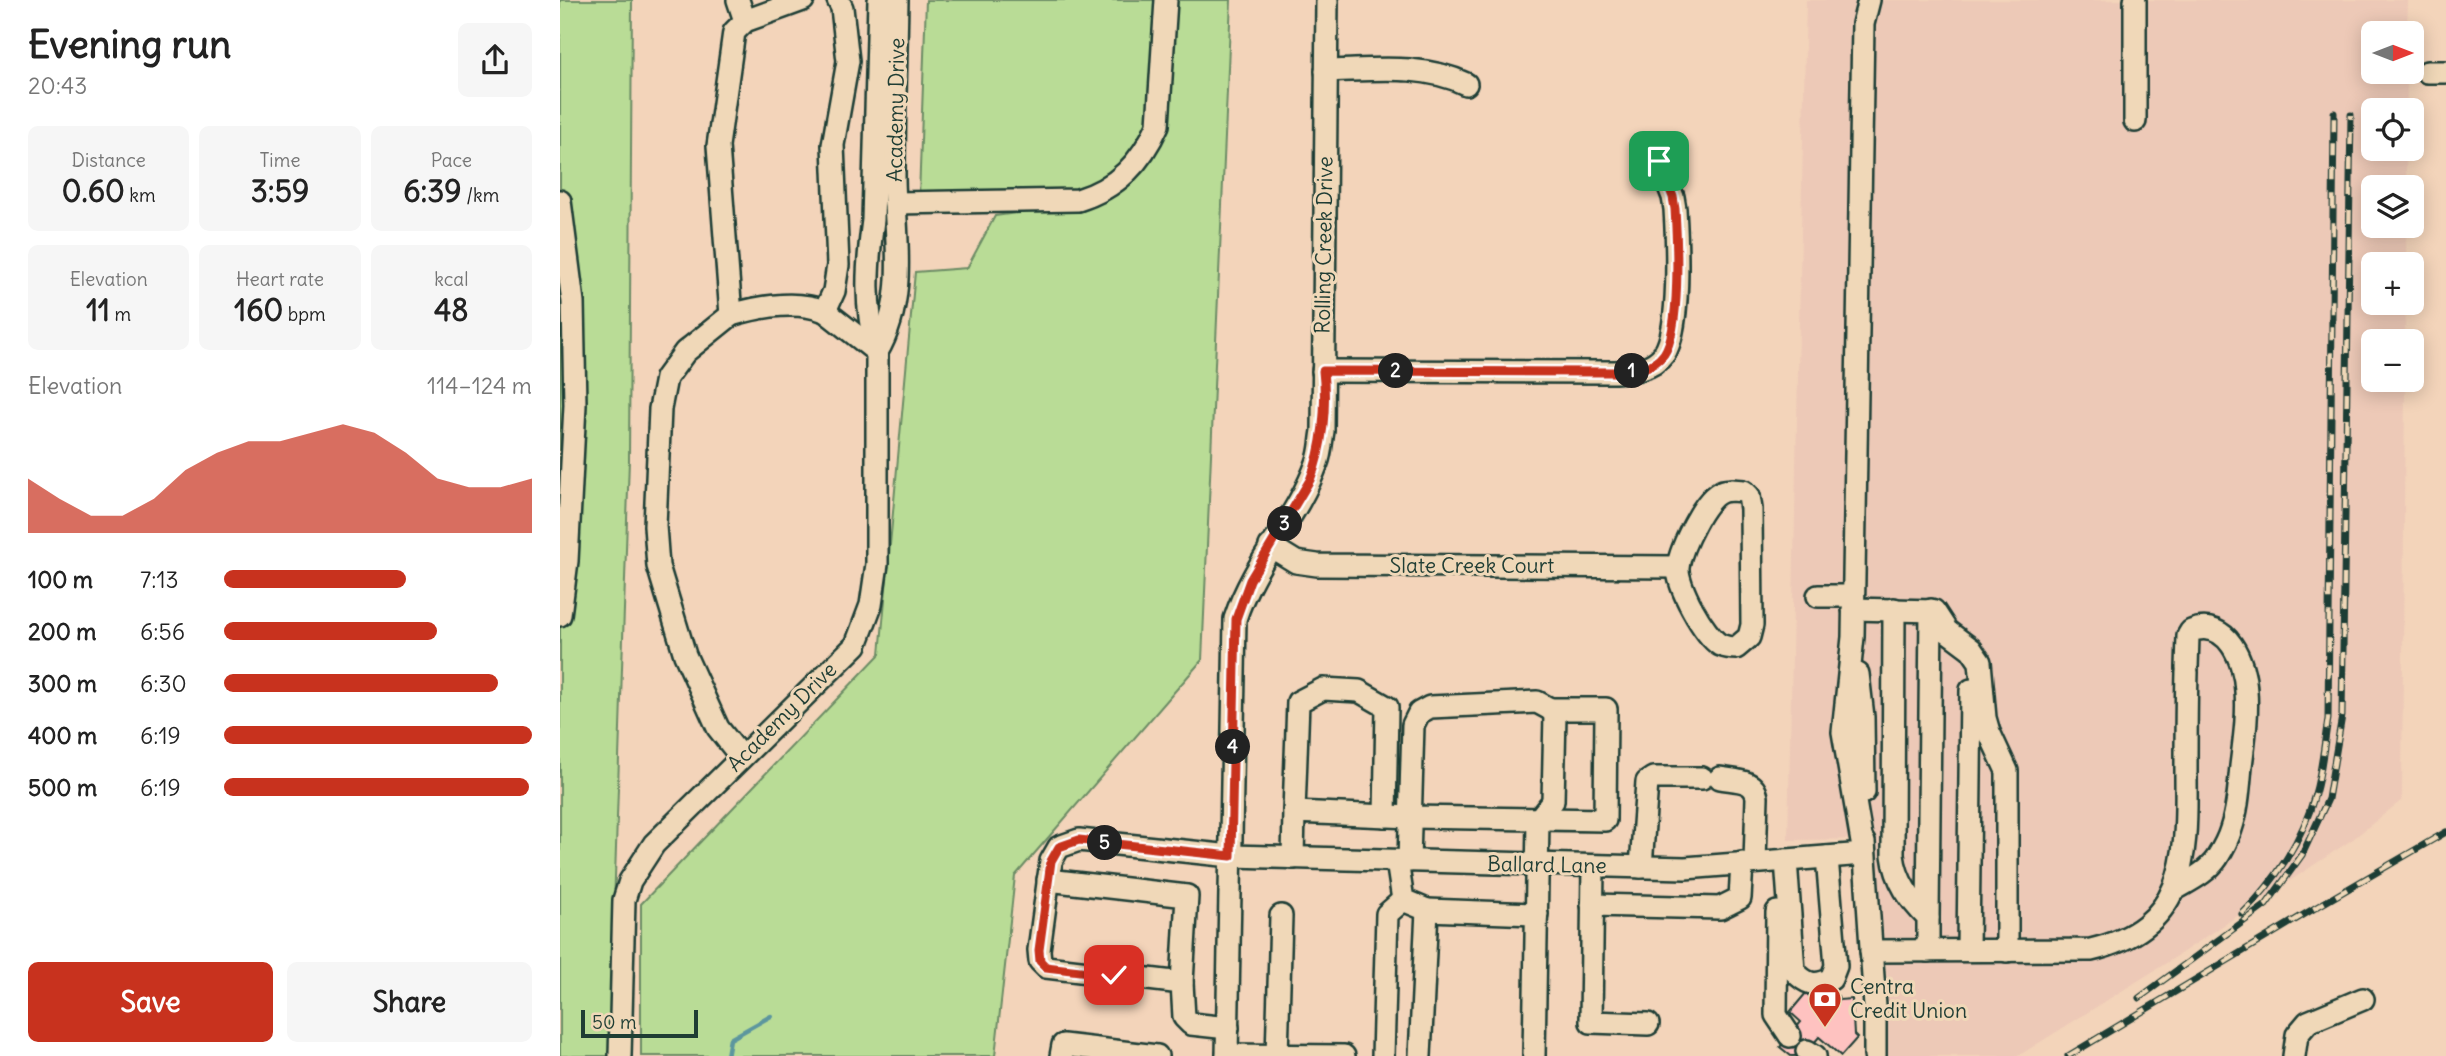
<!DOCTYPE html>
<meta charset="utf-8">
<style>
body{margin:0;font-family:Delius,sans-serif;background:#f6f6f6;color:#222;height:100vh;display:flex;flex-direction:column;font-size:26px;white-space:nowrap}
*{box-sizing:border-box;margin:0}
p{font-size:23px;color:#767676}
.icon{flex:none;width:38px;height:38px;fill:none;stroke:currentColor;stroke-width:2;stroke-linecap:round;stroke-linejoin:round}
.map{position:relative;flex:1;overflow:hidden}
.details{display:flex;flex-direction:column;background:#fff;width:560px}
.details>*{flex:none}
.needle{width:46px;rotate:90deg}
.tools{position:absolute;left:1801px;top:21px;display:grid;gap:14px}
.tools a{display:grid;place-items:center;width:63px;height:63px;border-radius:10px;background:#fff;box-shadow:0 4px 18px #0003;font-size:35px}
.scale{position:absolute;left:21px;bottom:18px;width:117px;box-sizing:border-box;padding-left:7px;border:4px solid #1f3d34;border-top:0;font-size:19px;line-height:24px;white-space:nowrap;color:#1f3d34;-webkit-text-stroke:5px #f0d8b8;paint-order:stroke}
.pin{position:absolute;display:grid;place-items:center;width:60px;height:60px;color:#fff;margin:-30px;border-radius:14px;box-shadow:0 4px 10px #0006}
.km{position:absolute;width:35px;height:35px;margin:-18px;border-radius:50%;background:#222;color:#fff;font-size:19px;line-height:35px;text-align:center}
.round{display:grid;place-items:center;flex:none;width:74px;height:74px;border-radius:10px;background:#f6f6f6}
.headline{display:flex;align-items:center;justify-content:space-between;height:119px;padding:0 28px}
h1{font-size:38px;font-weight:700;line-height:52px}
.stats{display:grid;grid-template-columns:repeat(3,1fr);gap:10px;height:119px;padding:7px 28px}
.stats div{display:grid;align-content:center;border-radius:10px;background:#f6f6f6;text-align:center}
.stats b{font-size:30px;font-weight:700}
.stats small{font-size:19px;font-weight:400}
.stats p{font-size:19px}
.chart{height:196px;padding:14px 28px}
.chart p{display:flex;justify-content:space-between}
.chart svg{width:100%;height:126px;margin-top:7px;fill:#c8321e;opacity:.7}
.cta{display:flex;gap:14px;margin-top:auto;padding:14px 28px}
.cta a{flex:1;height:80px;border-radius:10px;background:#c8321e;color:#fff;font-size:28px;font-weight:700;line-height:80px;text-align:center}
.cta a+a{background:#f6f6f6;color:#222}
ul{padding:0 28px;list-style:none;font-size:23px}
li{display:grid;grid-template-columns:112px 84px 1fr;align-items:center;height:52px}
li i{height:18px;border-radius:9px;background:#c8321e}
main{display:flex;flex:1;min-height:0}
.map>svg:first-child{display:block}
.built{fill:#edc9b7}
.green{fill:#b9dc96;stroke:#6c8c65;stroke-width:2}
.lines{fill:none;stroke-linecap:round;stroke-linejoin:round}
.stream{stroke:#5c969e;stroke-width:4.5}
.building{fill:#fec2c0;stroke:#1f3d34;stroke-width:2}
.minor-casing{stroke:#1f3d34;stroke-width:26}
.minor{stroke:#f0d8b8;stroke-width:21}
.rail-casing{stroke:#1f3d34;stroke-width:7}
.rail{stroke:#f0d8b8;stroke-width:4.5;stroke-dasharray:13;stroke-linecap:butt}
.route-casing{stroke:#fff;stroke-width:14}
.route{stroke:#c8321e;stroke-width:9}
.labels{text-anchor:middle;stroke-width:6;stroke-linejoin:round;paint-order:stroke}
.street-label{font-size:21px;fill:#1f3d34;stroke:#f0d8b8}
.poi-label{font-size:21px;fill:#1f3d34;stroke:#f0d8b8;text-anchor:start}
</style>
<main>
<section class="details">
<div class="headline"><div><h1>Evening run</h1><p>20:43</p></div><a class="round"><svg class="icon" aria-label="share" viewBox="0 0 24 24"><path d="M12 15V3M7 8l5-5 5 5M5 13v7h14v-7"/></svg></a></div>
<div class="stats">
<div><p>Distance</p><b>0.60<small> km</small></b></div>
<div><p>Time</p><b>3:59</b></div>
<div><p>Pace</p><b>6:39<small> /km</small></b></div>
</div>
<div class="stats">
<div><p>Elevation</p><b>11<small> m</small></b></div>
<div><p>Heart rate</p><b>160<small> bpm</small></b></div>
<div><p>kcal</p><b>48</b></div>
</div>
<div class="chart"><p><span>Elevation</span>114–124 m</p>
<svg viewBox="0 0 160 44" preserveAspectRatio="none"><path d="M0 44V25L10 32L20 38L30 38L40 32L50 22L60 16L70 12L80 12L90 9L100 6L110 9L120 16L130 25L140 28L150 28L160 25V44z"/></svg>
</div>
<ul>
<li><b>100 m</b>7:13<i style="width:59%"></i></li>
<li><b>200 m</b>6:56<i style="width:69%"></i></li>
<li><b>300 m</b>6:30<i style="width:89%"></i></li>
<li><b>400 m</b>6:19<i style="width:100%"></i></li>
<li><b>500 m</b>6:19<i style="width:99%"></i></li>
</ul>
<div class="cta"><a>Save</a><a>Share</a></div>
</section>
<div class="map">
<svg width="1886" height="1056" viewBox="0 0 1886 1056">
<rect width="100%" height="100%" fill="#f3d4ba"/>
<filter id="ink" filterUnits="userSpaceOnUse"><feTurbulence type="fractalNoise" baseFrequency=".0143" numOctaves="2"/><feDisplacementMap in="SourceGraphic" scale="14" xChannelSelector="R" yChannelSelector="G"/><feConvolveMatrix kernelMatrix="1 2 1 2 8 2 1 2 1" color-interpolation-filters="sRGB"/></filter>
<g filter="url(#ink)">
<polygon class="built" points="1246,0 1848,0 1847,33 1813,33 1813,72 1847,72 1847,110 1813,110 1813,149 1846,149 1846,187 1813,187 1813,226 1846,226 1846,264 1813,264 1813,303 1845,303 1845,341 1813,341 1813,380 1845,380 1842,800 1793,839 1608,962 1458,1056 1325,1056 1328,987 1315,839 1228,840"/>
<g class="green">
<polygon points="0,0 72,0 69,460 49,1056 0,1056"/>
<polygon points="366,0 600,0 594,117 569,160 531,191 359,197"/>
<polygon points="613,0 671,0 642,660 455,876 435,1056 81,1056 81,904 320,654 355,272 407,268 435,216 544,201 582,172 598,140"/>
</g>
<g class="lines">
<polyline class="stream" points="167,1056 170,1039 211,1016"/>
</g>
<polygon class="building" points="1246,993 1256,1002 1268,1001 1268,996 1278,996 1279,1000 1292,999 1294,1035 1297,1038 1281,1056 1259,1037 1243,1056 1231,1056 1220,1047 1241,1022 1230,1012"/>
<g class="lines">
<defs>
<g id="minor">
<polyline points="178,0 185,21"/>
<polyline points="278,0 282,8 288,61 273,145 278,265 274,291 265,311 317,352"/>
<polyline points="1575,0 1575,121"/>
<path d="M 766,71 C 812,70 863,63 906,84"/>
<polyline points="1867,72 1886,72"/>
<polyline points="0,201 13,302 15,405 7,561 0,615"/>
<path d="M 335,203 L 518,200 C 557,188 581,163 598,125 L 606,0"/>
<path d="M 171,315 C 201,306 236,300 265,311"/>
<path d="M 317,352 C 348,299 335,236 334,178 C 334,119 336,59 337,0"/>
<path d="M 763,371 L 1055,372 C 1073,371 1092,370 1104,354 C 1121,329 1117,241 1115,209 L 1113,197 L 1099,161"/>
<path d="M 1171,490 L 1184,491 L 1189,496 L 1191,509 L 1192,625 L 1189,637 L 1176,648 C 1171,648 1165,647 1160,645 C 1144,635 1116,585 1118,566 C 1121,548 1144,498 1161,492 C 1164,490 1168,491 1171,490 Z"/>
<polyline points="710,546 736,562 757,565 1118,567"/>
<polyline points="1258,596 1293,596"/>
<polyline points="1293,609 1374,611 1387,631 1411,649 1420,662 1425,718 1429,732 1447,771 1447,951"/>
<path d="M 1334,609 L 1333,855 C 1336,881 1350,900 1368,918 L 1368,951"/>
<polyline points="1298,674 1303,717 1304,792"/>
<polyline points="181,757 158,728 125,655 98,566 95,526 100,409 106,378 125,352 171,315 158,146 174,32 185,21 243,0"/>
<path d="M 1160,778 C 1176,781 1194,779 1197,797 L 1195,862"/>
<polyline points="734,812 738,702 763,689 799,691 827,707 825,816"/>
<polyline points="1304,842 1315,1007 1315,1056"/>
<polyline points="1304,854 1283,732 1293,637 1303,24 1309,0"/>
<polyline points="733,858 734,812 851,817 1045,820 1046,709 990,709"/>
<path d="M 1226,860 L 1234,971 C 1246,984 1254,987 1271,979 L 1276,966 L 1267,857"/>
<polyline points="837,861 843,900 867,910 860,1056"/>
<polyline points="849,861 853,725 859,713 870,707 977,702 990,709 995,715 993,801 978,820 974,1056"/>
<polyline points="1033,866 1031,1022 1088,1024"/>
<polyline points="1081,867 1087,782 1093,778 1142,778"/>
<polyline points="488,880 627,896 622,983"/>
<path d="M 1614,890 C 1629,881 1647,873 1657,858 C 1662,850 1668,839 1671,829 C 1678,809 1679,787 1681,766 C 1684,741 1688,716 1686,691 C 1685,662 1667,617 1631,631 L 1628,636 L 1627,668"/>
<polyline points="1032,905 1160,908 1180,898 1182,863"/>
<polyline points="867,910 977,914"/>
<polyline points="1217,912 1216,1015 1230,1036"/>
<polyline points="1368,918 1371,610"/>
<polyline points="1408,950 1411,690"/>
<path d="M 1311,951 L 1531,950 C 1625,928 1627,861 1626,779 C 1626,744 1626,708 1627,672"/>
<polyline points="668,1028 631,1024 624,1017 622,983 486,967 480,961 479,950 491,861 499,847 519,840 671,856 1125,868 1304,854"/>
<polyline points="1247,1051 1255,1056"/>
<polyline points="667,1055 784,1056"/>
<path d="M 60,1056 L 64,900 L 70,881 L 94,844 L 296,645 L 311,605 L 317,564 L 317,352 C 304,306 307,266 313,220 L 319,0"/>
<polyline points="501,1056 503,1045 597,1056"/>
<path d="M 667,1056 L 675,619 C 693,562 737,519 757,463 C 761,453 761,442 763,431 L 767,0"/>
<polyline points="717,1056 721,916"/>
<polyline points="823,1056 827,914 843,900"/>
<polyline points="1734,1056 1737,1035 1748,1022 1803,999"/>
</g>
</defs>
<use href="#minor" class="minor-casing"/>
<use href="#minor" class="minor"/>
<defs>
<g id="rail">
<path d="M 1682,914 C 1715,882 1743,839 1755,794 C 1762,770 1764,744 1768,719 L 1774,113"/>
<polyline points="1579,998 1706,905 1742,855 1768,799 1782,716 1791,115"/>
<polyline points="1508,1056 1755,908 1886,832"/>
</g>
</defs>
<use href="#rail" class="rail-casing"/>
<use href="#rail" class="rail"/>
</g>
</g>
<g class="lines" filter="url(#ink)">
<defs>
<path id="route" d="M 554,975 L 486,967 L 480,961 L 479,950 L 491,861 L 499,847 L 519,840 L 671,856 L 676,619 L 690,580 L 750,480 C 763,449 767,405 763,371 L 1055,372 C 1073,371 1092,370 1104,354 C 1121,329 1117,241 1115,209 L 1113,197 L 1099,161"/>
</defs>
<use href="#route" class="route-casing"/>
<use href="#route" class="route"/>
</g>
<defs>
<symbol id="bank-pin" viewBox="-11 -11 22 30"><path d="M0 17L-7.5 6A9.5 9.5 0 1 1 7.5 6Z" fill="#c8321e" stroke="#f0d8b8"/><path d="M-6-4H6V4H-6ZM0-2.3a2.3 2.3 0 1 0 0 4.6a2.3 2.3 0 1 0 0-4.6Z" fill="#fff"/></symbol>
</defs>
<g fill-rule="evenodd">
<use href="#bank-pin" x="1246" y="980" width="38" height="52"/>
</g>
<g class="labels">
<g class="street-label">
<text transform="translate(336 110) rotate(-89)" y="7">Academy Drive</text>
<text transform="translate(764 245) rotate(-89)" y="7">Rolling Creek Drive</text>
<text x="912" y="573">Slate Creek Court</text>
<text transform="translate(222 717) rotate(-45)" y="7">Academy Drive</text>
<text transform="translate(987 865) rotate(1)" y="7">Ballard Lane</text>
</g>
<g class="poi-label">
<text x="1290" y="994">Centra<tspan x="1290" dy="24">Credit Union</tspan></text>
</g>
</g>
</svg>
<div class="tools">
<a><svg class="needle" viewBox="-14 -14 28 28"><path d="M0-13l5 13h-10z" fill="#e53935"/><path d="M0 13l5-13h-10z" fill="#767676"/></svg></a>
<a><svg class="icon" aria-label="locate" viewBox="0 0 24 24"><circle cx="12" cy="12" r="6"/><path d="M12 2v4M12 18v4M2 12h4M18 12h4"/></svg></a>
<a><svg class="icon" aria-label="layers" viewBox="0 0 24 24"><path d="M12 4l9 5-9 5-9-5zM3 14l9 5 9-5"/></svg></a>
<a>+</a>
<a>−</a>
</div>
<div class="scale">50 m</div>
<div class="pin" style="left:1099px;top:161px;background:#1e9e55"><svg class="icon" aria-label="arrive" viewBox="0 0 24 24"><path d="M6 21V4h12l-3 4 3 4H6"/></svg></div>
<div class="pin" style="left:554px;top:975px;background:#d93025"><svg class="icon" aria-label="check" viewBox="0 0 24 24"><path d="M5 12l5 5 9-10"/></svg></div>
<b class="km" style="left:1072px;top:371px">1</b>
<b class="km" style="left:836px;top:371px">2</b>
<b class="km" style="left:725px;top:524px">3</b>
<b class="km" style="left:673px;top:747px">4</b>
<b class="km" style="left:545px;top:843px">5</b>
</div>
</main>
